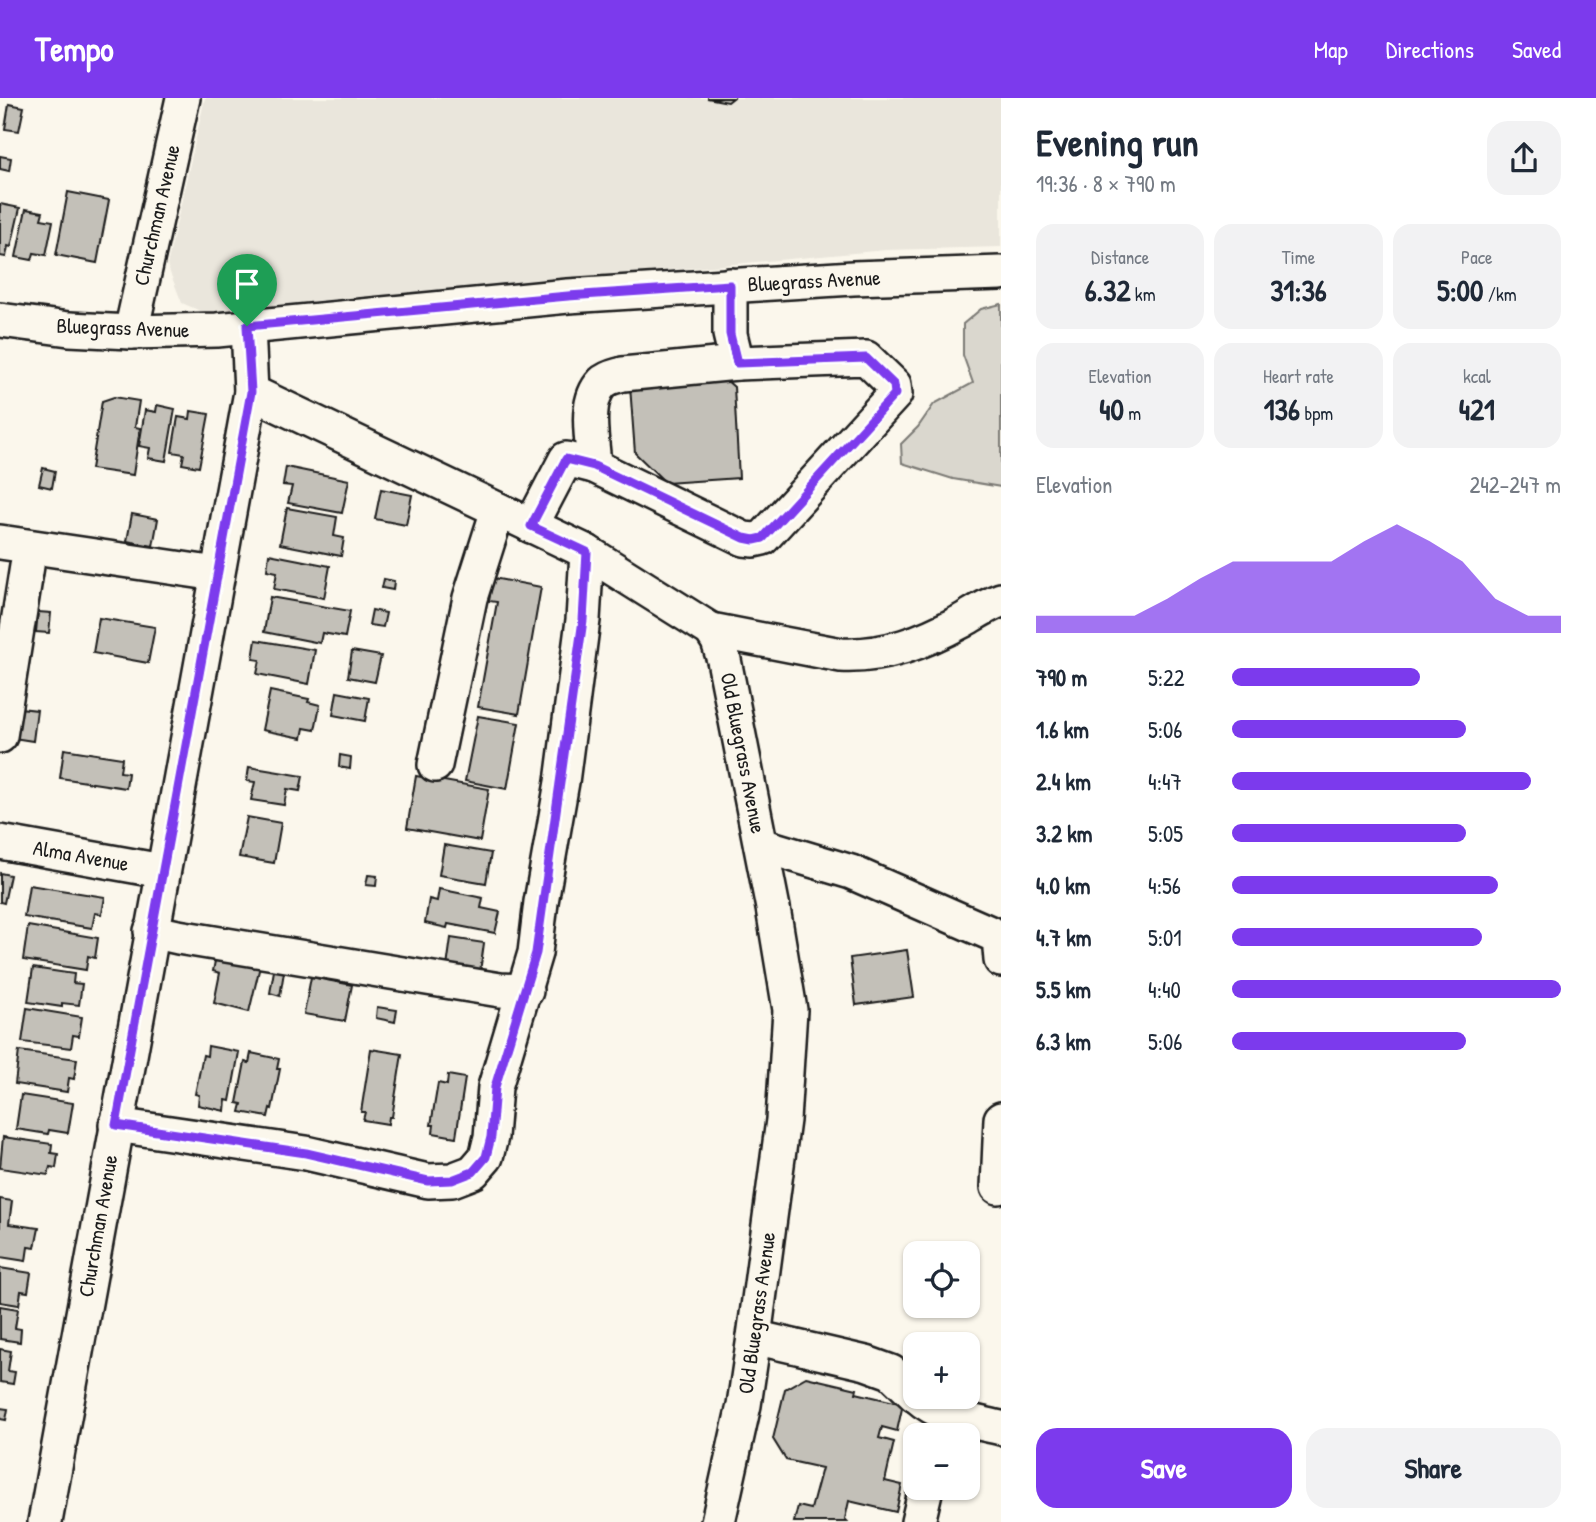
<!DOCTYPE html>
<meta charset="utf-8">
<style>
body{margin:0;font-family:"Patrick Hand",sans-serif;background:#f2f2f3;color:#1f2937;height:100vh;display:flex;flex-direction:column;font-size:26px;white-space:nowrap}
*{box-sizing:border-box;margin:0}
p{font-size:23px;color:#747a83}
.icon{flex:none;width:38px;height:38px;fill:none;stroke:currentColor;stroke-width:2;stroke-linecap:round;stroke-linejoin:round}
.map{position:relative;flex:1;overflow:hidden}
.panel{display:flex;flex-direction:column;background:#fff;width:595px}
.panel>*{flex:none}
.fabs{position:absolute;left:903px;top:1143px;display:grid;gap:14px}
.fabs a{display:grid;place-items:center;width:77px;height:77px;border-radius:14px;background:#fff;box-shadow:0 2px 5px #0004;font-size:35px}
.pin{position:absolute;display:grid;place-items:center;width:60px;height:60px;color:#fff;margin:-72px -30px;border-radius:50% 50% 50% 0;rotate:-45deg;box-shadow:0 0 7px #0007}
.pin .icon{rotate:45deg}
.round{display:grid;place-items:center;flex:none;width:74px;height:74px;border-radius:21px;background:#f2f2f3}
.summary{display:flex;align-items:center;justify-content:space-between;height:119px;padding:0 35px}
h1{font-size:38px;font-weight:800;line-height:52px}
.figures{display:grid;grid-template-columns:repeat(3,1fr);gap:10px;height:119px;padding:7px 35px}
.figures div{display:grid;align-content:center;border-radius:18px;background:#f2f2f3;text-align:center}
.figures b{font-size:30px;font-weight:800}
.figures small{font-size:19px;font-weight:400}
.figures p{font-size:19px}
.chart{height:196px;padding:14px 35px}
.chart p{display:flex;justify-content:space-between}
.chart svg{width:100%;height:126px;margin-top:7px;fill:#7c3aed;opacity:.7}
.button{display:flex;gap:14px;margin-top:auto;padding:14px 35px}
.button a{flex:1;height:80px;border-radius:21px;background:#7c3aed;color:#fff;font-size:28px;font-weight:800;line-height:80px;text-align:center}
.button a+a{background:#f2f2f3;color:#1f2937}
ul{padding:0 35px;list-style:none;font-size:23px}
li{display:grid;grid-template-columns:112px 84px 1fr;align-items:center;height:52px}
li i{height:18px;border-radius:9px;background:#7c3aed}
header{display:flex;align-items:center;gap:42px;box-sizing:border-box;height:98px;padding:0 35px;background:#7c3aed;color:#fff}
header strong{font-size:33px}
nav{display:flex;gap:38px;margin-inline-start:auto;font-size:24px}
main{display:flex;flex:1;min-height:0}
.map>svg:first-child{display:block}
.built{fill:#eae6dc}
.green{fill:#dad7ce;stroke:#7b7a75;stroke-width:2}
.building{fill:#c3c0b8;stroke:#1c1c1c;stroke-width:2}
.lines{fill:none;stroke-linecap:round;stroke-linejoin:round}
.minor-casing{stroke:#1c1c1c;stroke-width:38}
.minor{stroke:#fbf7ec;stroke-width:33}
.route-casing{stroke:#fff;stroke-width:14}
.route{stroke:#7c3aed;stroke-width:9}
.labels{text-anchor:middle;stroke-width:5;stroke-linejoin:round;paint-order:stroke}
.street-label{font-size:21px;fill:#1c1c1c;stroke:#fbf7ec}
</style>
<header>
<strong>Tempo</strong>
<nav><a>Map</a><a>Directions</a><a>Saved</a></nav>
</header>
<main>
<div class="map">
<svg width="1001" height="1424" viewBox="0 0 1001 1424">
<rect width="100%" height="100%" fill="#fbf7ec"/>
<filter id="ink" filterUnits="userSpaceOnUse"><feTurbulence type="fractalNoise" baseFrequency=".0143" numOctaves="2"/><feDisplacementMap in="SourceGraphic" scale="14" xChannelSelector="R" yChannelSelector="G"/><feConvolveMatrix kernelMatrix="1 2 1 2 8 2 1 2 1" color-interpolation-filters="sRGB"/></filter>
<g filter="url(#ink)">
<polygon class="built" points="205,0 1001,0 1001,149 886,152 205,215 182,205 167,167"/>
<polygon class="green" points="1001,206 1001,389 953,381 902,365 901,346 918,329 934,306 973,285 963,257 963,226 981,211"/>
<g class="building">
<polygon points="707,0 733,0 728,4"/>
<polygon points="9,6 24,9 19,33 5,31"/>
<polygon points="0,58 11,60 9,73 0,71"/>
<polygon points="68,94 109,102 97,165 56,157"/>
<polygon points="0,106 20,110 11,149 8,148 6,159 0,158"/>
<polygon points="26,111 43,114 41,121 53,123 46,157 34,155 32,162 16,159"/>
<polygon points="726,282 734,289 739,380 666,385 635,355 630,288"/>
<polygon points="114,299 139,303 135,329 140,330 133,377 91,371 102,303"/>
<polygon points="157,307 175,311 166,363 148,360 150,350 139,348 145,312 156,314"/>
<polygon points="191,313 209,316 199,369 182,366 184,356 172,354 178,319 190,321"/>
<polygon points="286,369 349,382 342,415 288,405 292,388 283,387"/>
<polygon points="43,370 55,373 52,390 39,387"/>
<polygon points="381,391 412,397 406,427 375,421"/>
<polygon points="287,410 337,419 334,438 344,440 341,458 280,446"/>
<polygon points="132,416 158,421 153,448 127,443"/>
<polygon points="269,456 330,468 324,500 274,491 277,474 267,472"/>
<polygon points="493,480 541,489 519,616 478,609 497,504 489,503"/>
<polygon points="384,481 394,483 393,492 382,490"/>
<polygon points="270,499 350,513 345,539 322,535 320,545 264,534"/>
<polygon points="372,512 386,515 383,529 369,527"/>
<polygon points="38,514 51,515 49,535 36,534"/>
<polygon points="99,520 155,529 148,565 93,555"/>
<polygon points="256,542 315,552 309,586 257,576 260,562 253,561"/>
<polygon points="352,553 381,558 375,584 348,579"/>
<polygon points="270,593 309,601 308,604 320,607 315,632 304,630 302,640 262,632"/>
<polygon points="337,594 369,600 365,623 333,617"/>
<polygon points="11,609 37,612 33,643 7,639"/>
<polygon points="478,618 519,625 507,691 465,683"/>
<polygon points="64,651 122,660 120,674 128,675 126,690 60,680"/>
<polygon points="340,657 351,659 350,671 339,669"/>
<polygon points="249,669 303,678 300,693 287,691 284,707 251,702 255,684 247,683"/>
<polygon points="416,678 489,691 480,743 407,730"/>
<polygon points="247,719 281,725 274,765 239,759"/>
<polygon points="444,747 491,755 486,785 439,777"/>
<polygon points="0,775 10,777 4,805 0,804"/>
<polygon points="368,777 377,778 376,788 366,787"/>
<polygon points="29,787 105,799 102,816 95,815 92,830 24,819"/>
<polygon points="439,791 483,800 481,810 500,814 495,835 448,826 447,830 425,825 429,801 437,803"/>
<polygon points="28,828 98,840 95,860 88,858 86,872 23,862"/>
<polygon points="451,840 484,845 480,874 447,869"/>
<polygon points="907,852 914,899 856,907 850,860"/>
<polygon points="216,858 260,868 249,914 214,905 220,875 213,873"/>
<polygon points="275,867 285,868 280,898 270,895"/>
<polygon points="33,870 74,876 73,885 82,886 79,907 62,905 62,909 28,904"/>
<polygon points="311,879 352,887 345,923 304,916"/>
<polygon points="377,909 397,912 395,924 376,920"/>
<polygon points="27,910 82,919 79,938 73,937 71,950 22,944"/>
<polygon points="208,948 239,954 230,1003 226,1002 225,1013 198,1007 199,997 195,996 203,957 207,958"/>
<polygon points="371,951 402,956 392,1019 389,1019 388,1026 363,1022 365,1014 361,1014"/>
<polygon points="19,953 77,961 74,981 69,980 67,994 15,986"/>
<polygon points="251,955 279,961 277,971 280,971 272,1011 270,1010 268,1019 240,1014 242,1006 237,1005 245,964 249,965"/>
<polygon points="448,977 465,980 456,1039 433,1035 434,1027 431,1027 438,985 447,987"/>
<polygon points="21,997 73,1005 68,1035 49,1032 48,1036 16,1031"/>
<polygon points="3,1039 52,1046 51,1055 58,1056 56,1070 50,1069 48,1077 0,1070"/>
<polygon points="0,1101 12,1103 9,1126 39,1130 35,1150 28,1149 26,1163 0,1159"/>
<polygon points="0,1170 31,1175 28,1194 21,1193 19,1207 0,1204"/>
<polygon points="0,1208 18,1211 15,1230 21,1231 20,1244 0,1241"/>
<polygon points="0,1251 11,1253 8,1273 15,1274 13,1286 0,1284"/>
<polygon points="806,1279 857,1291 856,1295 903,1306 897,1333 882,1329 879,1340 894,1344 885,1383 902,1387 896,1414 849,1403 845,1421 848,1424 794,1424 798,1408 811,1411 822,1370 786,1362 773,1341 785,1291"/>
<polygon points="0,1310 8,1311 6,1322 0,1321"/>
</g>
<g class="lines">
<defs>
<g id="minor">
<polyline points="0,222 69,231 131,234 217,232 568,198 853,180 1001,175"/>
<polyline points="131,234 183,0"/>
<polyline points="251,294 587,454 711,532 718,543 724,562 773,810 790,912 783,1022 754,1239 744,1307 718,1424"/>
<path d="M 594,368 C 593,343 583,305 602,285 C 608,279 617,278 623,276 L 737,265"/>
<polyline points="531,428 566,361 594,368 744,441 754,442 763,440 895,296 894,287 866,260 737,265 730,236 730,187"/>
<polyline points="0,444 217,476"/>
<path d="M 711,532 L 841,557 C 886,559 923,544 962,523 C 974,516 987,507 1001,502"/>
<polyline points="0,638 30,449"/>
<polyline points="435,667 470,500 498,412"/>
<polyline points="0,744 162,773"/>
<polyline points="761,747 851,774 999,839 1001,862"/>
<polyline points="151,833 178,839 500,892 526,893"/>
<polyline points="116,1027 306,1055 428,1083 452,1082 473,1074 486,1059 491,1039 495,989 535,855 541,804 562,684 583,522 587,454"/>
<polyline points="998,1089 1001,1021"/>
<polyline points="754,1239 866,1265 891,1274 915,1297"/>
<path d="M 917,1298 C 940,1319 972,1323 1001,1330"/>
<polyline points="45,1424 251,294 248,228"/>
<polyline points="918,1424 926,1390"/>
</g>
</defs>
<use href="#minor" class="minor-casing"/>
<use href="#minor" class="minor"/>
</g>
</g>
<g class="lines" filter="url(#ink)">
<defs>
<polygon id="route" points="730,187 730,236 737,265 866,260 894,287 895,296 763,440 754,442 744,440 594,368 566,361 531,428 587,454 583,522 536,855 495,989 491,1039 486,1059 473,1074 452,1082 428,1083 306,1055 116,1027 251,294 247,228 568,198"/>
</defs>
<use href="#route" class="route-casing"/>
<use href="#route" class="route"/>
</g>
<g class="labels">
<g class="street-label">
<text transform="translate(157 117) rotate(-77)" y="7">Churchman Avenue</text>
<text transform="translate(814 183) rotate(-3)" y="7">Bluegrass Avenue</text>
<text transform="translate(123 230) rotate(2)" y="7">Bluegrass Avenue</text>
<text transform="translate(743 655) rotate(79)" y="7">Old Bluegrass Avenue</text>
<text transform="translate(81 758) rotate(10)" y="7">Alma Avenue</text>
<text transform="translate(98 1128) rotate(-80)" y="7">Churchman Avenue</text>
<text transform="translate(757 1215) rotate(-82)" y="7">Old Bluegrass Avenue</text>
</g>
</g>
</svg>
<div class="fabs">
<a><svg class="icon" aria-label="locate" viewBox="0 0 24 24"><circle cx="12" cy="12" r="6"/><path d="M12 2v4M12 18v4M2 12h4M18 12h4"/></svg></a>
<a>+</a>
<a>−</a>
</div>
<div class="pin" style="left:247px;top:228px;background:#1e9e55"><svg class="icon" aria-label="arrive" viewBox="0 0 24 24"><path d="M6 21V4h12l-3 4 3 4H6"/></svg></div>
</div>
<section class="panel">
<div class="summary"><div><h1>Evening run</h1><p>19:36 · 8 × 790 m</p></div><a class="round"><svg class="icon" aria-label="share" viewBox="0 0 24 24"><path d="M12 15V3M7 8l5-5 5 5M5 13v7h14v-7"/></svg></a></div>
<div class="figures">
<div><p>Distance</p><b>6.32<small> km</small></b></div>
<div><p>Time</p><b>31:36</b></div>
<div><p>Pace</p><b>5:00<small> /km</small></b></div>
</div>
<div class="figures">
<div><p>Elevation</p><b>40<small> m</small></b></div>
<div><p>Heart rate</p><b>136<small> bpm</small></b></div>
<div><p>kcal</p><b>421</b></div>
</div>
<div class="chart"><p><span>Elevation</span>242–247 m</p>
<svg viewBox="0 0 160 44" preserveAspectRatio="none"><path d="M0 44V38L10 38L20 38L30 38L40 32L50 25L60 19L70 19L80 19L90 19L100 12L110 6L120 12L130 19L140 32L150 38L160 38V44z"/></svg>
</div>
<ul>
<li><b>790 m</b>5:22<i style="width:57%"></i></li>
<li><b>1.6 km</b>5:06<i style="width:71%"></i></li>
<li><b>2.4 km</b>4:47<i style="width:91%"></i></li>
<li><b>3.2 km</b>5:05<i style="width:71%"></i></li>
<li><b>4.0 km</b>4:56<i style="width:81%"></i></li>
<li><b>4.7 km</b>5:01<i style="width:76%"></i></li>
<li><b>5.5 km</b>4:40<i style="width:100%"></i></li>
<li><b>6.3 km</b>5:06<i style="width:71%"></i></li>
</ul>
<div class="button"><a>Save</a><a>Share</a></div>
</section>
</main>
